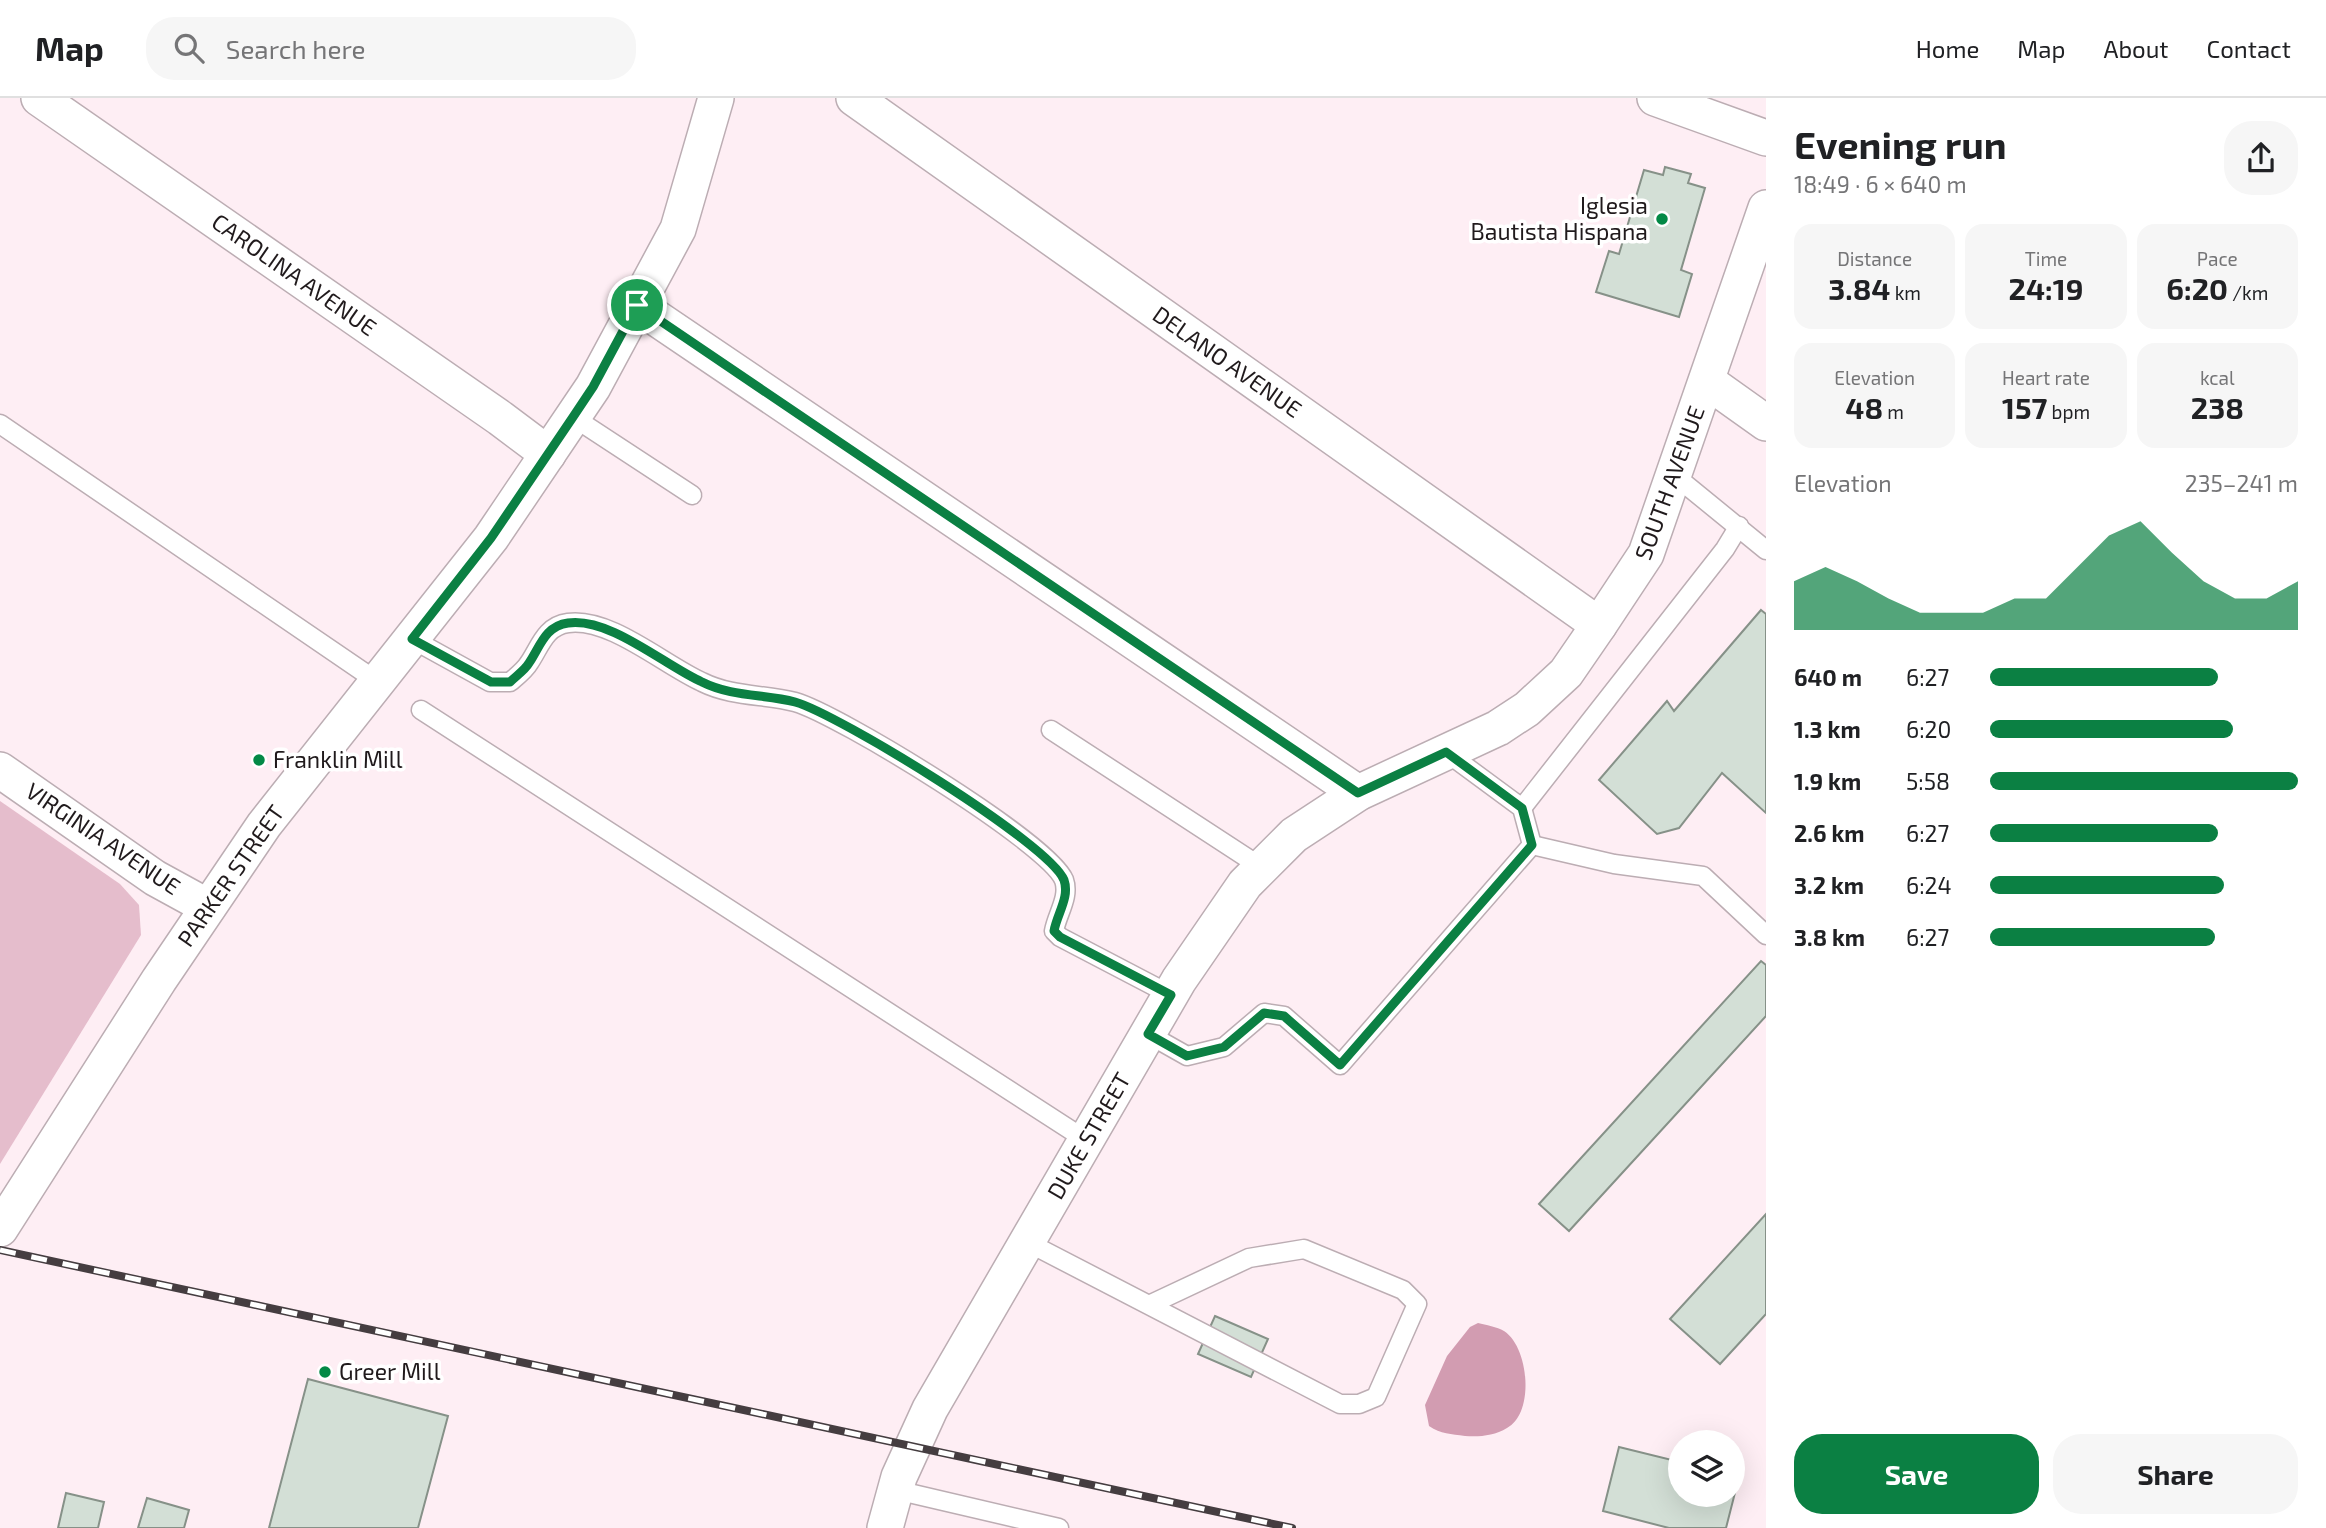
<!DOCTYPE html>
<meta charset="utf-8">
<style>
body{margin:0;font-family:"Exo 2",sans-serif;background:#f6f6f6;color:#202124;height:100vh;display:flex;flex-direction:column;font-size:26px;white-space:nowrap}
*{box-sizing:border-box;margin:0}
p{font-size:23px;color:#757577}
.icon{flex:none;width:38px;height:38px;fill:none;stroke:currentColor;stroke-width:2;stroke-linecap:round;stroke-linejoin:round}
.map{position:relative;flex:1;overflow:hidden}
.details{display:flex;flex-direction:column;background:#fff;width:560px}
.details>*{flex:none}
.fabs{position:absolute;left:1668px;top:1332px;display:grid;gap:14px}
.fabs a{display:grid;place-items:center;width:77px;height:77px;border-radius:50%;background:#fff;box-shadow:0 7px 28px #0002;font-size:35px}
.pin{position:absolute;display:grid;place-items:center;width:60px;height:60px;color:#fff;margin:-30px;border:4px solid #fff;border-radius:50%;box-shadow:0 2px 7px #0007}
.round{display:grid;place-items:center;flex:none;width:74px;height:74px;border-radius:28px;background:#f6f6f6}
.overview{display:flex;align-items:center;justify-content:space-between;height:119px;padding:0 28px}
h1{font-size:38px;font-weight:700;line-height:52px}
.stats{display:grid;grid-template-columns:repeat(3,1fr);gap:10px;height:119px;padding:7px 28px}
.stats div{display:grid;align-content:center;border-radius:18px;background:#f6f6f6;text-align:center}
.stats b{font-size:30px;font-weight:700}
.stats small{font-size:19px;font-weight:400}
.stats p{font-size:19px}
.chart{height:196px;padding:14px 28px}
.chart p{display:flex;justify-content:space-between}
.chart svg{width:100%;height:126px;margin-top:7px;fill:#0b8043;opacity:.7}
.cta{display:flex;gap:14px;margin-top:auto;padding:14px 28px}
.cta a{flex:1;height:80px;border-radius:28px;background:#0b8043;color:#fff;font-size:28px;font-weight:700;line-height:80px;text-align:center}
.cta a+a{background:#f6f6f6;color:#202124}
ul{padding:0 28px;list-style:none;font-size:23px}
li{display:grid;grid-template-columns:112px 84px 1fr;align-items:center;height:52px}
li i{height:18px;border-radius:9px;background:#0b8043}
header{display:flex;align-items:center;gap:42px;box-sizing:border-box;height:98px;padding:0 35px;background:#fff;border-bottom:2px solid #e0e0e0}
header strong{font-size:33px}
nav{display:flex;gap:38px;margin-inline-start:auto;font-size:24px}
.search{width:490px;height:63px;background:#f6f6f6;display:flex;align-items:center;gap:18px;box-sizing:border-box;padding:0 24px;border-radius:28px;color:#757577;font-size:26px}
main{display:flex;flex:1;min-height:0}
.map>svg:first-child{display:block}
.green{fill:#e5bdcc}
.water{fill:#d29cb1}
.building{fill:#d3dfd6;stroke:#869188;stroke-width:2}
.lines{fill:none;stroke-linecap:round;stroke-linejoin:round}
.lane-casing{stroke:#bcadb3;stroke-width:21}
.street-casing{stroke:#bcadb3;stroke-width:38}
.lane{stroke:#fff;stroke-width:18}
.street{stroke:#fff;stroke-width:35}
.rail-casing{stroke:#453d40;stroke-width:8}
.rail{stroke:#fff;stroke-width:5;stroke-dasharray:16;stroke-linecap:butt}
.route-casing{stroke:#fff;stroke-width:14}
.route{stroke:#0b8043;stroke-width:9}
.poi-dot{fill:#038946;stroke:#fff;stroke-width:2.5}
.labels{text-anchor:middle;stroke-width:7;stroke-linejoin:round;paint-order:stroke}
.poi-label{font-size:23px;fill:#201a1c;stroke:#fff;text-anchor:start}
.street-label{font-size:23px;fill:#201a1c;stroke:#fff}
</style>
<header>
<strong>Map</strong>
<div class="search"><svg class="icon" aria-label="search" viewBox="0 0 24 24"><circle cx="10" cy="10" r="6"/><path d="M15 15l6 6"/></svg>Search here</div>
<nav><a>Home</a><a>Map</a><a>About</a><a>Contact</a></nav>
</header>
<main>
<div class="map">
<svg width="1766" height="1430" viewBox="0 0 1766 1430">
<rect width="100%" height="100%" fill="#feeef4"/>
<polygon class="green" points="0,703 120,786 139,807 141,837 0,1066"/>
<path class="water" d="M 1478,1225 C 1486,1227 1497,1229 1504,1233 C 1529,1249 1535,1315 1507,1330 C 1494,1338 1479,1339 1465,1338 C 1451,1336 1441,1336 1429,1328 L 1425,1307 L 1447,1258 L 1470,1229 Z"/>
<g class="building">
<polygon points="1665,69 1691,76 1688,85 1705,90 1681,172 1692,176 1679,219 1596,194 1609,153 1619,156 1644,72 1663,77"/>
<polygon points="1761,512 1766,516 1766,715 1722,675 1679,730 1657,736 1599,682 1667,603 1674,613"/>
<polygon points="1761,863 1766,867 1766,918 1569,1133 1539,1106"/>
<polygon points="1766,1116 1766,1216 1720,1266 1670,1221"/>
<polygon points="1215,1218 1268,1241 1251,1279 1198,1256"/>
<polygon points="308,1281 448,1318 418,1430 269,1430"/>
<polygon points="1619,1349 1680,1364 1680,1396 1732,1396 1732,1377 1739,1379 1726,1430 1669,1430 1603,1413"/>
<polygon points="66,1395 104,1404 98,1430 58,1430"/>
<polygon points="147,1400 189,1412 184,1430 138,1430"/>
</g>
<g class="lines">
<defs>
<g id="lane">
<polyline points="573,319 692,397"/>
<polyline points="0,326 378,584"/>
<polyline points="1674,377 1766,452"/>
<path d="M 412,541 L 490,584 L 510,584 C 517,578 525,572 529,565 C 540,549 545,528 568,525 C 610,519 664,567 702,584 C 732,599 764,596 795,604 C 838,616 1049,745 1064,782 C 1070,799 1057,816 1054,833 L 1060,839 L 1171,897"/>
<polyline points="421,612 1086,1042"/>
<polyline points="1051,632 1261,769"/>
<polyline points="1522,710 1725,451 1739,428"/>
<polyline points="1532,747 1614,766 1703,778 1766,837"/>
<polyline points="1148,936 1187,958 1224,949 1264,915 1284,918 1340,967 1532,747 1522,710 1446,654"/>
<polyline points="1027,1144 1340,1306 1359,1306 1376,1299 1417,1206 1403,1192 1304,1151 1249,1160 1149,1207"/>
<polyline points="896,1392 1059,1430"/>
</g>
<g id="street">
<polyline points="39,0 500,320 548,356"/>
<polyline points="854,0 1599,527"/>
<polyline points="1655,0 1766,40"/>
<polyline points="637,207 1358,695"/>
<polyline points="1707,283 1766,325"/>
<polyline points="0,672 155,780 208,809"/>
<polyline points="0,1131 159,882 264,727 491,440 593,289 678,131 716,0"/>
<polyline points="885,1430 899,1379 930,1311 1179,882 1245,786 1294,737 1358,695 1498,630 1527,611 1566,575 1599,527 1646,456 1766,110"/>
</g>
</defs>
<use href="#lane" class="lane-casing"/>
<use href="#street" class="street-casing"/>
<use href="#lane" class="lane"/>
<use href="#street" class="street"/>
<defs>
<polyline id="rail" points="0,1152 1292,1430"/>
</defs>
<use href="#rail" class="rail-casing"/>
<use href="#rail" class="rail"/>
</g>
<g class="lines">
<defs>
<path id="route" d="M 637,207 L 1358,695 L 1446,654 L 1522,710 L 1532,747 L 1340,967 L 1284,918 L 1264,915 L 1224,949 L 1187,958 L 1148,936 L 1171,897 L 1060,839 L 1054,833 C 1057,816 1070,799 1064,782 C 1049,745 838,616 795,604 C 764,596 732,599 702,584 C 664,567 610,519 568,525 C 545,528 540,549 529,565 C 525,572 516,578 510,584 L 491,584 L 412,541 L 491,440 L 573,319 L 593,289 Z"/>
</defs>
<use href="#route" class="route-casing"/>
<use href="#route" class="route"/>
</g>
<g class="poi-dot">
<circle cx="1662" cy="121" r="7"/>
<circle cx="259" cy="662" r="7"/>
<circle cx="325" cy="1274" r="7"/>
</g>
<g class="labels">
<g class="poi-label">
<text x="1648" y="116" text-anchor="end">Iglesia<tspan x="1648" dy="26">Bautista Hispana</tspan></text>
<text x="273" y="670">Franklin Mill</text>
<text x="339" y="1282">Greer Mill</text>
</g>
<g class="street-label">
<text transform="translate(294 177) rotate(35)" y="8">CAROLINA AVENUE</text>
<text transform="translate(1227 264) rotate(35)" y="8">DELANO AVENUE</text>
<text transform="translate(1670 385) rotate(-70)" y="8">SOUTH AVENUE</text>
<text transform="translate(103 741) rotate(34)" y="8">VIRGINIA AVENUE</text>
<text transform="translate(231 778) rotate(-55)" y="8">PARKER STREET</text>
<text transform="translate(1089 1038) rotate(-60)" y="8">DUKE STREET</text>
</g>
</g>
</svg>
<div class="fabs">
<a><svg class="icon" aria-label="layers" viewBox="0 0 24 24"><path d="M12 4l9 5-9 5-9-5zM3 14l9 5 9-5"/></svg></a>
</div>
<div class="pin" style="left:637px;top:207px;background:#1e9e55"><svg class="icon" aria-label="arrive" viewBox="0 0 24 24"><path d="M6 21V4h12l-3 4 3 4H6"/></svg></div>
</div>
<section class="details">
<div class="overview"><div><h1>Evening run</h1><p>18:49 · 6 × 640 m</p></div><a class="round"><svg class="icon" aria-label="share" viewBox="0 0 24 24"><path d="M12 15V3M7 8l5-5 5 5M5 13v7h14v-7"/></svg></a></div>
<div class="stats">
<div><p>Distance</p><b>3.84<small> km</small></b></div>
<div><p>Time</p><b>24:19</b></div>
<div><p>Pace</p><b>6:20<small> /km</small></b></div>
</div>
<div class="stats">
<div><p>Elevation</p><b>48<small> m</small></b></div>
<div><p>Heart rate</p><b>157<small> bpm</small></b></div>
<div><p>kcal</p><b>238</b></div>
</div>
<div class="chart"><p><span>Elevation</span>235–241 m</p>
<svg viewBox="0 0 160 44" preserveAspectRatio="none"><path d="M0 44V27L10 22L20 27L30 33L40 38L50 38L60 38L70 33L80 33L90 22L100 11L110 6L120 17L130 27L140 33L150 33L160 27V44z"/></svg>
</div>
<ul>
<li><b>640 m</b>6:27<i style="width:74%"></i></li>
<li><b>1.3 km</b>6:20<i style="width:79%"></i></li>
<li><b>1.9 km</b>5:58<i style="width:100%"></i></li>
<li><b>2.6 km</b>6:27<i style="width:74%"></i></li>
<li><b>3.2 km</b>6:24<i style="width:76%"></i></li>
<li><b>3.8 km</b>6:27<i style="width:73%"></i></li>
</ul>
<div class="cta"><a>Save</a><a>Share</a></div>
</section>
</main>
